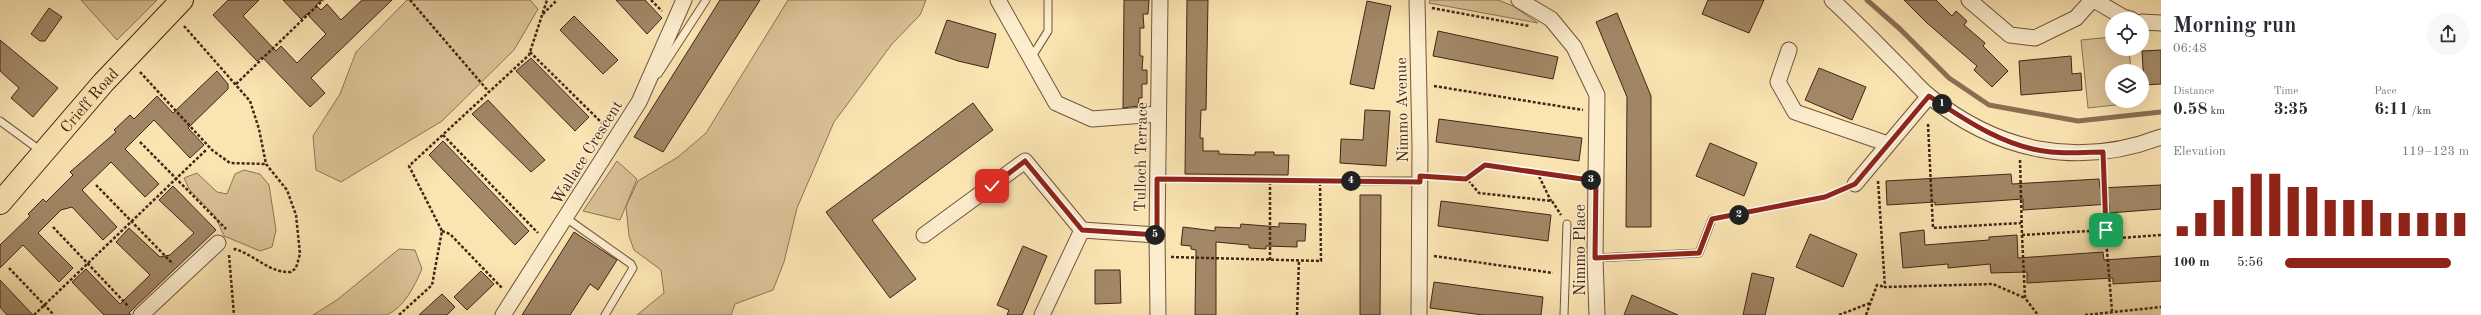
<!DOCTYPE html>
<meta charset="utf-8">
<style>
body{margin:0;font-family:"Old Standard TT",serif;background:#f7f7f7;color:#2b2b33;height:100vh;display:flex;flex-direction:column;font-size:15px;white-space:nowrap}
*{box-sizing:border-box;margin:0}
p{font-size:13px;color:#7c7c81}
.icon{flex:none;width:22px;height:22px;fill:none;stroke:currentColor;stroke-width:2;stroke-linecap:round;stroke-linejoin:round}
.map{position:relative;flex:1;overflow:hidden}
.sheet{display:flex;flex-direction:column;background:#fff;width:320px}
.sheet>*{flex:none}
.tools{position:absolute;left:2105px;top:12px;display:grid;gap:8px}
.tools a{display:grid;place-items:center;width:44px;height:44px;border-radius:50%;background:#fff;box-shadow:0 4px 16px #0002;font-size:20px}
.pin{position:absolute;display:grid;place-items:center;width:34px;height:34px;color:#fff;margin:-17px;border-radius:8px;box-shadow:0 2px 6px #0006}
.km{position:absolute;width:20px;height:20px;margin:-10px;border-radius:50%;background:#222;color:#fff;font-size:11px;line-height:20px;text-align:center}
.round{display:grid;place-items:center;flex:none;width:42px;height:42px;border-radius:21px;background:#f7f7f7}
.head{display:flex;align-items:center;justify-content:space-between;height:68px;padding:0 12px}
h1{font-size:22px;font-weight:800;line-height:30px}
.stats{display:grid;grid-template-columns:repeat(3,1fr);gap:6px;height:68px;padding:4px 12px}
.stats div{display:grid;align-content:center}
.stats b{font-size:17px;font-weight:800}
.stats small{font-size:11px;font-weight:400}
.stats p{font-size:11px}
.chart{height:112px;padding:8px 12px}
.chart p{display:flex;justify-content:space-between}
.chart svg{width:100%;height:72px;margin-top:4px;stroke:#8f2418;stroke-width:6}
ul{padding:0 12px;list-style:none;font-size:13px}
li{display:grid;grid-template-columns:64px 48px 1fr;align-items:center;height:30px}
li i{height:10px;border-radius:5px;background:#8f2418}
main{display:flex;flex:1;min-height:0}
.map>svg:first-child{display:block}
.green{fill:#dbc397;stroke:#8f7456}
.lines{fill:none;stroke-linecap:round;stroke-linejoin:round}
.stream{stroke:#8c7054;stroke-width:5}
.building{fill:#a28867;stroke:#432416}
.service-casing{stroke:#71543d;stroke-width:9}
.minor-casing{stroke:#71543d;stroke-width:17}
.primary-casing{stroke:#432416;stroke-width:24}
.path{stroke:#432416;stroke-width:2.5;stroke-dasharray:3 2;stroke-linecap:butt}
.service{stroke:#fcedcd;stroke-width:7}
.minor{stroke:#fcedcd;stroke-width:15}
.primary{stroke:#fae4b2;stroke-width:22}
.route-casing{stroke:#fff;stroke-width:8}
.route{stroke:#8f2418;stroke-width:5}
.labels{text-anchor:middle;stroke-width:3;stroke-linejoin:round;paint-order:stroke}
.street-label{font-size:16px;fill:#432416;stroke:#fcedcd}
</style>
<main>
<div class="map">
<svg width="2161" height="315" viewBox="0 0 2161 315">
<rect width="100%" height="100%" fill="#fae4b2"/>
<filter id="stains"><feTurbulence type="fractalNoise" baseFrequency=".005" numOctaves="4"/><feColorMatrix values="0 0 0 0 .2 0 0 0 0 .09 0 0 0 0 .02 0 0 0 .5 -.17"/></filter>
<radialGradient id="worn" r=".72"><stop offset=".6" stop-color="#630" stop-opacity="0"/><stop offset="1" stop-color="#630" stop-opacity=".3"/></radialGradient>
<g class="green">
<polygon points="81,0 157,0 117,40"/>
<polygon points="407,0 530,0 538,9 514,50 442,121 341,182 316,170 313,136 340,94 356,52"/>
<polygon points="788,0 926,0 920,15 892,44 834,122 797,208 784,262 773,290 735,304 731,315 637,315 664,293 661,270 634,250 629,236 626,206 638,181 678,157 706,133"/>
<polygon points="1430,0 1498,0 1513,6 1538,23 1429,3"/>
<polygon points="2112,37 2112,49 2129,49 2131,71 2112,71 2112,101 2134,101 2134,103 2088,108 2081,40"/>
<polygon points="617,161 637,179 620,220 583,211"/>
<polygon points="244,170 260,174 269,185 276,230 272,247 260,251 224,236 215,216 189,189 184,178 197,173 217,192 227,194 235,174"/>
<path d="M 399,249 L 415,250 L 422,269 C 414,287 405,306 387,315 L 313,315 L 337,300 Z"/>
</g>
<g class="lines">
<polyline class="stream" points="1867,0 1900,29 1949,78 1989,105 2078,121 2161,112"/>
</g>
<g class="building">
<polygon points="228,0 259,0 243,16 276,51 281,46 297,63 326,34 307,14 301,19 283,0 322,0 316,5 321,10 327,4 341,20 362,0 392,0 311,78 325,93 310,107 262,57 257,61 213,15"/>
<polygon points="616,0 645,0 662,18 647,34"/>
<polygon points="720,0 760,0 663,152 634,137"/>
<polygon points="1124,0 1149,0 1148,14 1143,14 1144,28 1140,28 1140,56 1143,56 1142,70 1147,70 1147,84 1142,84 1142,98 1139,98 1138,106 1123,108"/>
<polygon points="1187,0 1208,0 1206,110 1201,110 1200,138 1203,138 1203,151 1219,151 1219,154 1255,155 1255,152 1274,152 1274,155 1289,155 1288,175 1185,174"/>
<polygon points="1708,0 1764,0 1749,33 1702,14"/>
<polygon points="1904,0 1936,0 1952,16 1956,11 1967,21 1964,25 1985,43 1983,46 2008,71 1992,87 1974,70 1977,66 1927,23"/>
<polygon points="1367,1 1391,6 1374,89 1350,84"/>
<polygon points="49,8 62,17 45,41 40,41 31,34"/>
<polygon points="1617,13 1651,96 1651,227 1626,227 1627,97 1596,22"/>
<polygon points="574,16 618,60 603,74 560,30"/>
<polygon points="947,20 996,34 988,68 958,61 935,53"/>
<polygon points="1438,31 1558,57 1553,79 1433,56"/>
<polygon points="0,40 58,88 33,117 11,98 19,88 0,71"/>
<polygon points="2161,50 2161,84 2144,85 2142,51"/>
<polygon points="2071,56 2072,74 2081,73 2082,90 2021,95 2019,61"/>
<polygon points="531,58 589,117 575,131 516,71"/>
<polygon points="1819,68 1866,87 1852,120 1805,100"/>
<polygon points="217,71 228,84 228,89 188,128 204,145 190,158 154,120 125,149 159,184 145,197 111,162 82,190 117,227 103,240 72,207 61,210 38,233 73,268 59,282 23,245 0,268 0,245 30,216 28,214 43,199 46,202 73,175 70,172 116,132 114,130 130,115 134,119 157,96 173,113"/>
<polygon points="488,100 545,160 531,172 472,114"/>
<polygon points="973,103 993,130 872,220 916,279 890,298 826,212"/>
<polygon points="1365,110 1390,111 1386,166 1340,163 1341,139 1363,140"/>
<polygon points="1439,119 1582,138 1579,161 1436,142"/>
<polygon points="443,141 529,231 515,245 429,155"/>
<polygon points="1710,143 1757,163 1744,196 1696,176"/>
<polygon points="2011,174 2012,184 2099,179 2100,188 2161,185 2161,209 2109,213 2109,204 2023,210 2023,199 1935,205 1935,202 1887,205 1886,181"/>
<polygon points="173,186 216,230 134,308 129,313 131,315 104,315 72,282 86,269 120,304 150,275 116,242 129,228 160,257 170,255 194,233 159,200"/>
<polygon points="1360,195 1381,195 1380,315 1360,315"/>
<polygon points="1441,201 1551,215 1548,241 1438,226"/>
<polygon points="1279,223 1306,224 1305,241 1297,241 1297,247 1266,246 1266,249 1249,248 1249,245 1216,242 1216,315 1195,315 1196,250 1191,249 1191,246 1181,245 1183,227 1215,231 1215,227 1240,228 1241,224 1279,227"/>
<polygon points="1924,230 1925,245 1989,240 1989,237 2017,235 2018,258 2103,252 2104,260 2161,256 2161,281 2113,284 2113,278 2027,283 2027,272 1991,273 1990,264 1948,268 1948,264 1903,268 1900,233"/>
<polygon points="574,232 617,260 598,290 590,284 570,315 522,315"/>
<polygon points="1810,234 1857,254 1843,287 1796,267"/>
<polygon points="1023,246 1047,256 1022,315 1007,315 1009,310 997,305"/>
<polygon points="1095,270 1120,270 1121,303 1095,304"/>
<polygon points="481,271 494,284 467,310 454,297"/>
<polygon points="1752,273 1774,278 1765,315 1743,315"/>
<polygon points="0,280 17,298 33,315 7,315 0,307"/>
<polygon points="1434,282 1543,297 1541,315 1483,315 1430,308"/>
<polygon points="442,294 455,307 447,315 419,315"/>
<polygon points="1632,295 1678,315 1624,315"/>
</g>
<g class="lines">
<defs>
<g id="service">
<polyline points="1031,58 1048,31 1048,0"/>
<polyline points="658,74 706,0"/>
<polyline points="0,121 41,151"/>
<polyline points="1348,181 1420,181"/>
<polyline points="566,218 631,264 633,268 605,315"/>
<polyline points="1595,258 1699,253 1712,219"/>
<polyline points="1564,315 1567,224"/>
</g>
<g id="minor">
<polyline points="998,0 1056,103 1092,119 1158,114"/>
<polyline points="1417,0 1420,147 1419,315"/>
<polyline points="1519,0 1551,19 1574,47 1597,95 1595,258 1597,315"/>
<path d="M 1832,0 C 1856,22 1878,45 1901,68 C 1910,77 1919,88 1929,96 C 1997,151 2078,169 2161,137"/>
<polyline points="1969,0 2010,35 2035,38 2076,18 2092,0"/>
<polyline points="2094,0 2123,17 2131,19"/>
<polyline points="2142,22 2161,23"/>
<polyline points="1789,50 1778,82 1795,112 1888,144"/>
<polyline points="1855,184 1929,96"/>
<polyline points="924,235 1025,161 1082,230"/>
<polyline points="141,315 218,243"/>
<polyline points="503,315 639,102 684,0"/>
<polyline points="1042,315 1082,230 1157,235"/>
<polyline points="1158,315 1157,235 1160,0"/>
</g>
<g id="primary">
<path id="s1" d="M 0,203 L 103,83 L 182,0"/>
</g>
</defs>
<use href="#service" class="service-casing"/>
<use href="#minor" class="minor-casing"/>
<use href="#primary" class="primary-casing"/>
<g class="path">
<polyline points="410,0 489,92"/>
<polyline points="651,0 662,11"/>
<polyline points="1432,8 1529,26"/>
<polyline points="543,14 557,0"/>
<path d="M 184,26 L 250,101 L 259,129 L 266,164 L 287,190 L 296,215 L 300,254 L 296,268 L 291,272 C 269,273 255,255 235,249 L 232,251"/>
<polyline points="530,52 605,126"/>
<polyline points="140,72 212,150 230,163 266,164"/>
<polyline points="236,84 323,0"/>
<polyline points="1434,86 1583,110"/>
<polyline points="1928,124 1933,228 2021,223"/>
<polyline points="443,135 538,233"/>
<polyline points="140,142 226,229"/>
<polyline points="2020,160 2022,235 2106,230"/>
<polyline points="2104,166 2106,239 2161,235"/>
<polyline points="1537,172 1551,201"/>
<polyline points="1434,177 1467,179 1479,193 1552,201 1561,215"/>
<polyline points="1172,179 1337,181"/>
<polyline points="1467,179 1485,165 1581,179"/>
<polyline points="1878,181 1885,287 1993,284 2025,298"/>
<polyline points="96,185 173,264"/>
<polyline points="1722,217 1825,197 1841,190"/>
<polyline points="53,227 129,307"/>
<polyline points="442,231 450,234 502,288"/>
<polyline points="2022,235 2025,298 2038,315"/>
<polyline points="2106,239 2112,311"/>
<polyline points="229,255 234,315"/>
<polyline points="1434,256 1553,273"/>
<polyline points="1171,257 1321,261 1320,181"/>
<polyline points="1270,260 1270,180"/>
<polyline points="9,268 54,315"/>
<polyline points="34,315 206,150"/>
<polyline points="399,315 432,285 442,231 409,166 529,55 547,0"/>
<polyline points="1297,315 1299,260"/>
<polyline points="1839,315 1870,303"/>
<polyline points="1866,315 1877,285 1885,287"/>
<polyline points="2085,315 2161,307"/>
</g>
<use href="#service" class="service"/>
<use href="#minor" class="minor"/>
<use href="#primary" class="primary"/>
</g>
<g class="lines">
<defs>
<path id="route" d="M 992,186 L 1025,161 L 1082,230 L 1157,235 L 1157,179 L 1420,182 L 1420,176 L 1466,179 L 1485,165 L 1596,181 L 1595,258 L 1699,253 L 1712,219 L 1825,197 L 1855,184 L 1929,96 C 1965,120 2006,148 2051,152 C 2068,154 2086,152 2103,152 L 2106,230"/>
</defs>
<use href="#route" class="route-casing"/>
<use href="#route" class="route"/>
</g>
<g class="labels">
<g class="street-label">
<text dy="6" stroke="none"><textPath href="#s1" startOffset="136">Crieff Road</textPath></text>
<text transform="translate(1401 110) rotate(-91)" y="6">Nimmo Avenue</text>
<text transform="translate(586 152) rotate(-58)" y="6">Wallace Crescent</text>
<text transform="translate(1140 157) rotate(-89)" y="6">Tulloch Terrace</text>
<text transform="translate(1579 250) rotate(-90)" y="6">Nimmo Place</text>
</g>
</g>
<rect width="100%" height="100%" filter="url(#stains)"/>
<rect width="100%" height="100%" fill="url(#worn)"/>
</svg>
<div class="tools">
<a><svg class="icon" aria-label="locate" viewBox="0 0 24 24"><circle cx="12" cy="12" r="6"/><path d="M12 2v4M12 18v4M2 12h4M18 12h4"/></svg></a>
<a><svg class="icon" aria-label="layers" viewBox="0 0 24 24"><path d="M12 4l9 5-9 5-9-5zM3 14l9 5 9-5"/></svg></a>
</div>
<div class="pin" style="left:2106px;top:230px;background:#1e9e55"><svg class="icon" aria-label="arrive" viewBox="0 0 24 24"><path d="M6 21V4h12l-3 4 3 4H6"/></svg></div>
<div class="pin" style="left:992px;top:186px;background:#d93025"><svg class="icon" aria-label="check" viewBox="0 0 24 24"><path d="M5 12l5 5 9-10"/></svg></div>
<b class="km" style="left:1942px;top:104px">1</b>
<b class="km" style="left:1739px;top:215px">2</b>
<b class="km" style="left:1591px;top:180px">3</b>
<b class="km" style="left:1351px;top:181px">4</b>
<b class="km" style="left:1155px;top:235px">5</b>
</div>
<section class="sheet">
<div class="head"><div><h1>Morning run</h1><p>06:48</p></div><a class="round"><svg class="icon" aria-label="share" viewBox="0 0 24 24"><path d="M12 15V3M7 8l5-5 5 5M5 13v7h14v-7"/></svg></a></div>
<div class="stats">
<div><p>Distance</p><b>0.58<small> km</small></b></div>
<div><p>Time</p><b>3:35</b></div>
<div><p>Pace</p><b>6:11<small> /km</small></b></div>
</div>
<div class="chart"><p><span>Elevation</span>119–123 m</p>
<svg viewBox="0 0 160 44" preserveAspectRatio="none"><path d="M5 44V38M15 44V30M25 44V22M35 44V14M45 44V6M55 44V6M65 44V14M75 44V14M85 44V22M95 44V22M105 44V22M115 44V30M125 44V30M135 44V30M145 44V30M155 44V30"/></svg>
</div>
<ul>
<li><b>100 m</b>5:56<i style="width:90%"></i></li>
</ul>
</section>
</main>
